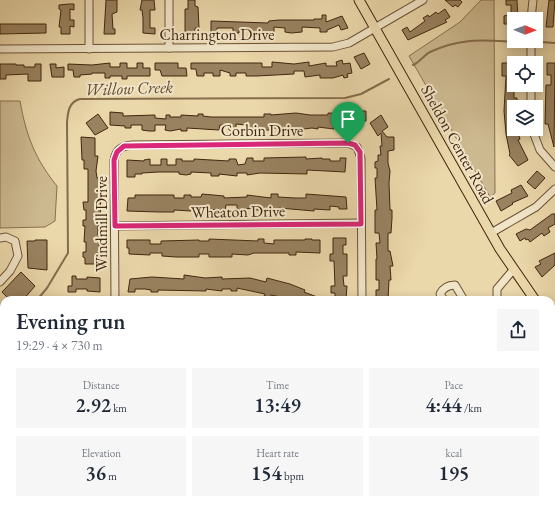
<!DOCTYPE html>
<meta charset="utf-8">
<style>
body{margin:0;font-family:"EB Garamond",serif;background:#f6f6f7;color:#1f2937;height:100vh;display:flex;flex-direction:column;font-size:15px;white-space:nowrap}
*{box-sizing:border-box;margin:0}
p{font-size:13px;color:#747a83}
.icon{flex:none;width:22px;height:22px;fill:none;stroke:currentColor;stroke-width:2;stroke-linecap:round;stroke-linejoin:round}
.map{position:relative;flex:1;overflow:hidden}
.panel{position:absolute;left:0px;top:296px;width:555px;height:212px;display:flex;flex-direction:column;background:#fff;border-radius:12px 12px 0 0;box-shadow:0 2px 10px #0003}
.panel>*{flex:none}
.needle{width:26px;rotate:91deg}
.tools{position:absolute;left:507px;top:12px;display:grid;gap:8px}
.tools a{display:grid;place-items:center;width:36px;height:36px;border-radius:0px;background:#fff;box-shadow:0 2px 10px #0003;font-size:20px}
.pin{position:absolute;display:grid;place-items:center;width:34px;height:34px;color:#fff;margin:-41px -17px;border-radius:50% 50% 50% 0;rotate:-45deg;box-shadow:0 0 4px #0007}
.pin .icon{rotate:45deg}
.round{display:grid;place-items:center;flex:none;width:42px;height:42px;border-radius:0px;background:#f6f6f7}
.headline{display:flex;align-items:center;justify-content:space-between;height:68px;padding:0 16px}
h1{font-size:22px;font-weight:600;line-height:30px}
.stats{display:grid;grid-template-columns:repeat(3,1fr);gap:6px;height:68px;padding:4px 16px}
.stats div{display:grid;align-content:center;border-radius:0px;background:#f6f6f7;text-align:center}
.stats b{font-size:20px;font-weight:600}
.stats small{font-size:11px;font-weight:400}
.stats p{font-size:11px}
.map>svg:first-child{display:block}
.green{fill:#cdb990;stroke:#887050}
.lines{fill:none;stroke-linecap:round;stroke-linejoin:round}
.stream{stroke:#856c4c;stroke-width:2}
.building{fill:#998260;stroke:#42260f}
.minor-casing{stroke:#6c5236;stroke-width:9}
.major-casing{stroke:#42260f;stroke-width:11}
.minor{stroke:#f1e5c8;stroke-width:7}
.major{stroke:#ead7aa;stroke-width:9}
.route-casing{stroke:#fff;stroke-width:8}
.route{stroke:#db2777;stroke-width:5}
.labels{text-anchor:middle;stroke-width:4;stroke-linejoin:round;paint-order:stroke}
.street-label{font-size:16px;fill:#42260f;stroke:#f1e5c8}
.water-label{font-size:17px;font-style:italic;fill:#63492e;stroke:#f1e5c8}
</style>
<div class="map">
<svg width="555" height="508" viewBox="0 0 555 508">
<rect width="100%" height="100%" fill="#ead7aa"/>
<filter id="stains"><feTurbulence type="fractalNoise" baseFrequency=".005" numOctaves="4"/><feColorMatrix values="0 0 0 0 .2 0 0 0 0 .09 0 0 0 0 .02 0 0 0 .5 -.17"/></filter>
<radialGradient id="worn" r=".72"><stop offset=".6" stop-color="#630" stop-opacity="0"/><stop offset="1" stop-color="#630" stop-opacity=".3"/></radialGradient>
<g class="green">
<polygon points="481,0 494,0 495,193 490,197 409,56 460,22"/>
<path d="M 0,101 L 20,101 C 26,135 35,159 57,186 L 55,221 L 45,227 L 0,228 Z"/>
</g>
<g class="lines">
<g class="stream">
<polyline points="541,42 555,43"/>
<path d="M 413,65 C 420,62 424,55 430,52 C 464,36 487,41 522,42"/>
<path d="M 37,300 L 47,288 L 68,253 L 67,122 C 68,111 69,102 80,99 L 345,98 L 361,94 L 389,79"/>
<polyline points="0,334 3,332"/>
</g>
</g>
<g class="building">
<polygon points="106,0 117,0 117,12 112,14 113,29 115,29 115,34 104,34"/>
<polygon points="142,0 154,0 155,10 150,10 150,28 155,28 155,34 143,33 143,18 142,10 140,10"/>
<polygon points="188,0 195,0 195,6 198,7 199,28 195,28 195,34 185,34 185,9 188,9"/>
<polygon points="445,0 460,0 462,2 458,7 455,5 453,7"/>
<polygon points="506,0 517,0 518,19 514,19 514,24 504,24 504,16 511,14 511,5 506,5"/>
<polygon points="549,0 555,0 553,27 546,27"/>
<polygon points="69,4 74,4 74,10 70,9 70,20 74,20 74,27 70,26 70,34 61,34 61,27 59,27 61,10 59,9 59,5"/>
<polygon points="445,9 450,17 445,20 447,22 408,40 402,30 407,27 410,32 425,21 423,18 428,15 429,17 436,12 438,14"/>
<polygon points="322,15 326,15 326,22 342,16 348,28 341,30 339,25 327,30 327,32 320,32 320,28 302,27 302,32 291,33 285,32 285,28 274,27 274,33 250,33 250,30 239,30 239,33 233,33 233,28 217,28 217,33 211,33 211,21 268,23 269,21 279,20 314,20 314,19 322,19"/>
<polygon points="0,24 46,24 46,33 0,34"/>
<polygon points="364,53 370,64 361,69 354,57"/>
<polygon points="342,60 343,64 350,63 352,73 347,74 348,77 344,78 343,75 333,78 320,78 320,75 305,77 304,71 294,71 294,74 257,76 246,76 246,73 236,73 236,76 230,76 230,73 220,70 220,76 213,76 213,73 204,73 204,76 197,76 196,69 191,69 191,63 262,63 262,67 272,67 272,62 294,64 309,62 309,66 326,63 326,66 337,66 336,62"/>
<polygon points="110,63 110,67 120,67 120,63 127,63 127,68 137,68 137,63 143,63 143,68 150,68 150,76 127,76 127,79 122,79 122,76 110,76 110,78 105,78 105,73 92,73 92,74 80,75 80,77 74,77 73,70 68,70 68,64 92,65"/>
<polygon points="155,63 178,63 178,68 186,68 187,76 162,76 160,70 155,70"/>
<polygon points="502,63 514,63 514,98 517,98 517,105 512,105 512,116 514,116 515,134 518,133 520,139 518,140 528,160 518,166 509,155 510,154 506,134 504,111 506,76 502,76"/>
<polygon points="547,63 555,63 554,147 548,124 545,124 546,85 551,85 551,75 547,75"/>
<polygon points="0,64 16,64 16,65 24,65 24,67 35,67 35,64 41,64 41,81 28,81 28,74 6,75 6,79 0,79"/>
<polygon points="50,64 56,64 56,68 64,67 64,77 52,77"/>
<polygon points="354,111 366,111 366,121 360,121 360,124 350,124 350,127 344,127 344,121 334,121 334,129 318,127 318,129 312,128 296,130 296,128 287,128 287,130 280,130 280,128 271,128 271,130 264,130 264,128 245,129 246,125 236,124 236,130 229,130 229,125 220,125 219,130 187,128 187,131 181,131 181,129 170,131 165,130 166,125 155,125 155,131 149,131 142,130 142,125 131,125 131,128 125,128 125,126 110,125 110,112 123,113 123,116 155,115 155,118 166,119 166,115 170,115 170,117 181,117 181,115 198,116 198,114 203,114 203,116 211,117 264,117 264,114 271,114 271,115 296,113 310,115 328,115 328,113 354,114"/>
<polygon points="98,114 108,128 95,135 86,123"/>
<polygon points="381,115 388,127 382,131 387,137 394,137 394,150 388,151 388,163 390,171 389,183 390,210 392,210 392,218 391,233 388,233 388,251 390,251 393,266 390,266 391,280 389,280 388,300 377,300 376,297 376,290 379,290 379,280 376,280 376,259 377,259 376,243 380,243 379,233 375,233 375,210 377,210 375,178 377,178 377,168 375,168 375,162 378,161 378,155 381,155 380,146 382,146 381,133 378,136 370,123"/>
<polygon points="81,137 95,138 95,156 98,156 96,171 97,178 101,178 101,187 100,226 98,226 98,235 101,235 101,242 99,242 100,258 99,258 99,264 85,264 85,258 83,257 83,252 86,252 86,242 84,242 85,226 83,226 83,220 86,220 86,210 84,210 83,202 88,202 88,169 84,169 84,160 82,160"/>
<polygon points="306,157 306,159 322,158 322,159 330,159 330,161 340,161 340,158 346,158 345,172 307,170 307,174 260,173 247,175 247,173 237,173 237,176 219,174 219,176 211,176 211,173 191,172 191,174 186,175 179,174 179,172 158,172 142,173 142,174 135,174 135,177 127,177 127,160 144,161 144,160 150,159 150,165 161,165 161,159 167,159 167,165 176,165 176,159 182,159 182,161 194,161 194,159 229,161 229,159 236,159 238,165 245,164 247,158 253,158 253,161 264,161 264,158"/>
<polygon points="537,171 545,178 535,189 527,182"/>
<polygon points="521,185 528,196 512,203 513,204 501,211 496,201 512,193 511,190"/>
<polygon points="202,194 224,196 224,198 247,197 247,195 271,198 271,194 278,194 278,197 295,198 306,198 306,194 346,197 347,209 339,209 339,207 330,206 330,210 314,209 314,211 279,208 279,210 254,210 254,208 237,210 237,205 226,205 225,211 209,209 209,211 202,211 202,210 191,210 191,211 174,210 174,212 159,212 127,211 128,198 135,198 135,195 174,195 174,198 184,198 184,195 191,195 191,197 201,197"/>
<polygon points="552,214 555,214 555,224 548,228 550,232 544,236 542,233 530,242 528,239 526,240 525,238 520,241 516,234 526,229 530,230"/>
<polygon points="333,238 346,238 346,245 343,245 343,254 347,254 347,276 343,276 344,286 347,286 346,299 335,299 335,293 331,293 331,286 335,286 334,261 330,261 330,254 333,254"/>
<polygon points="209,239 258,241 258,239 264,239 264,243 274,244 274,240 305,240 305,239 312,239 312,240 320,240 320,253 296,252 296,255 289,255 289,253 254,253 248,255 232,254 232,257 209,257 209,254 199,254 199,257 176,257 162,256 162,253 150,253 150,255 129,254 129,248 127,248 127,240 150,240 150,244 161,244 161,241 199,240 199,241 209,241"/>
<polygon points="35,240 47,240 47,270 28,268 27,241 35,241"/>
<polygon points="555,253 555,265 542,277 535,267 541,264 539,261"/>
<polygon points="21,272 35,286 23,300 6,300 8,298 2,292"/>
<polygon points="184,275 205,278 222,277 222,279 250,278 266,282 267,278 290,284 305,290 304,292 325,300 293,300 287,298 286,300 284,300 280,299 280,297 271,295 270,297 264,296 265,294 237,288 237,291 231,291 231,289 222,289 222,291 206,289 206,291 158,290 158,292 151,292 151,290 145,289 135,289 135,292 128,292 130,279 152,277 184,279"/>
<polygon points="72,276 76,276 76,279 87,279 87,277 100,278 100,292 87,291 87,289 76,289 76,292 68,292 68,286 72,286"/>
</g>
<g class="lines">
<defs>
<g id="minor">
<polyline points="531,19 533,0"/>
<polyline points="169,48 169,0"/>
<polyline points="0,49 333,47 349,43 423,0"/>
<polyline points="89,49 89,0"/>
<polyline points="531,63 531,41"/>
<polyline points="531,107 531,85"/>
<polyline points="532,129 540,150 555,167"/>
<polyline points="115,226 361,223"/>
<polyline points="491,233 536,207 555,189"/>
<polyline points="0,238 6,237 15,241 18,256 10,271 0,282"/>
<path d="M 115,300 L 114,160 C 116,149 122,146 132,145 L 348,143 L 357,147 L 361,158 L 362,300"/>
<path d="M 444,300 L 440,294 C 443,288 448,285 455,285 L 464,300"/>
<polyline points="497,300 497,289 513,270"/>
<polyline points="0,321 4,326"/>
<polyline points="551,363 551,364"/>
<polyline points="551,403 555,399"/>
<polyline points="0,414 4,414"/>
<polyline points="551,414 555,417"/>
<polyline points="0,444 4,444"/>
<polyline points="551,492 555,492"/>
<polyline points="27,504 27,508"/>
<polyline points="110,504 110,508"/>
<polyline points="280,504 280,508"/>
<polyline points="367,504 367,508"/>
<polyline points="193,508 193,504"/>
<polyline points="449,508 449,504"/>
<polyline points="529,508 529,504"/>
</g>
<g id="major">
<polyline points="359,0 500,249 535,300"/>
<polyline points="551,319 555,323"/>
</g>
</defs>
<use href="#minor" class="minor-casing"/>
<use href="#major" class="major-casing"/>
<use href="#minor" class="minor"/>
<use href="#major" class="major"/>
</g>
<g class="lines">
<defs>
<polygon id="route" points="348,143 355,145 360,152 361,224 115,226 114,160 117,152 124,146"/>
</defs>
<use href="#route" class="route-casing"/>
<use href="#route" class="route"/>
</g>
<g class="labels">
<g class="street-label">
<text x="217" y="40">Charrington Drive</text>
<text x="262" y="136">Corbin Drive</text>
<text transform="translate(458 144) rotate(61)" y="6">Sheldon Center Road</text>
<text transform="translate(238 211) rotate(-1)" y="6">Wheaton Drive</text>
<text transform="translate(101 224) rotate(-90)" y="6">Windmill Drive</text>
</g>
<g class="water-label">
<text transform="translate(129 88) rotate(-2)" y="6">Willow Creek</text>
</g>
</g>
<rect width="100%" height="100%" filter="url(#stains)"/>
<rect width="100%" height="100%" fill="url(#worn)"/>
</svg>
<div class="tools">
<a><svg class="needle" viewBox="-14 -14 28 28"><path d="M0-13l5 13h-10z" fill="#e53935"/><path d="M0 13l5-13h-10z" fill="#747a83"/></svg></a>
<a><svg class="icon" aria-label="locate" viewBox="0 0 24 24"><circle cx="12" cy="12" r="6"/><path d="M12 2v4M12 18v4M2 12h4M18 12h4"/></svg></a>
<a><svg class="icon" aria-label="layers" viewBox="0 0 24 24"><path d="M12 4l9 5-9 5-9-5zM3 14l9 5 9-5"/></svg></a>
</div>
<div class="pin" style="left:348px;top:143px;background:#1e9e55"><svg class="icon" aria-label="arrive" viewBox="0 0 24 24"><path d="M6 21V4h12l-3 4 3 4H6"/></svg></div>
<section class="panel">
<div class="headline"><div><h1>Evening run</h1><p>19:29 · 4 × 730 m</p></div><a class="round"><svg class="icon" aria-label="share" viewBox="0 0 24 24"><path d="M12 15V3M7 8l5-5 5 5M5 13v7h14v-7"/></svg></a></div>
<div class="stats">
<div><p>Distance</p><b>2.92<small> km</small></b></div>
<div><p>Time</p><b>13:49</b></div>
<div><p>Pace</p><b>4:44<small> /km</small></b></div>
</div>
<div class="stats">
<div><p>Elevation</p><b>36<small> m</small></b></div>
<div><p>Heart rate</p><b>154<small> bpm</small></b></div>
<div><p>kcal</p><b>195</b></div>
</div>
</section>
</div>
